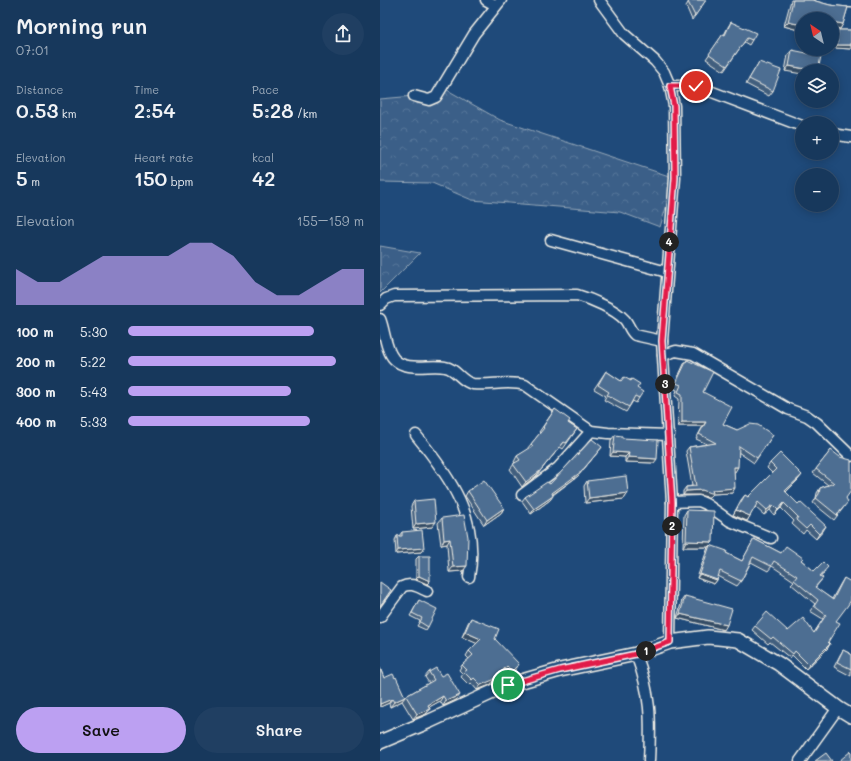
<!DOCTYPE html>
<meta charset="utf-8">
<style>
body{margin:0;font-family:Mali,sans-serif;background:#203f62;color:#f1f3f6;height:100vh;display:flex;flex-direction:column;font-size:15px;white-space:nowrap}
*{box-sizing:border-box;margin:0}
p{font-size:13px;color:#9eacbb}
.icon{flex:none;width:22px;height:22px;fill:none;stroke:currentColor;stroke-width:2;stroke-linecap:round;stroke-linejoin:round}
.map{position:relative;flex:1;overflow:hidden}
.drawer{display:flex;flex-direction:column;background:#17385c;width:380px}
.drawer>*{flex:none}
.needle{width:26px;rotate:325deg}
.controls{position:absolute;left:415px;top:12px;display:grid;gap:8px}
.controls a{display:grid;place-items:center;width:44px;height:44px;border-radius:50%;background:#17385c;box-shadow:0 2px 10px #0003,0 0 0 1px #365272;font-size:20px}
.pin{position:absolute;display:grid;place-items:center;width:34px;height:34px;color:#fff;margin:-17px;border:2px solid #fff;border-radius:50%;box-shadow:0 1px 4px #0007}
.km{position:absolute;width:20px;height:20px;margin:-10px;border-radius:50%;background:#222;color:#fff;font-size:11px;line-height:20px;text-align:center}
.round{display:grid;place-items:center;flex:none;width:42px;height:42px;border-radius:21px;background:#203f62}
.headline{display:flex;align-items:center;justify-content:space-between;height:68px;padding:0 16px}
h1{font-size:22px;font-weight:600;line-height:30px}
.metrics{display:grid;grid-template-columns:repeat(3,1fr);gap:6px;height:68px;padding:4px 16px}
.metrics div{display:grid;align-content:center}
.metrics b{font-size:20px;font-weight:600}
.metrics small{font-size:11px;font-weight:400}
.metrics p{font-size:11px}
.chart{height:112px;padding:8px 16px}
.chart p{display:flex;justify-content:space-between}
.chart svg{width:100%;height:72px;margin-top:4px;fill:#bca0f2;opacity:.7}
.action{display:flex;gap:8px;margin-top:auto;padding:8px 16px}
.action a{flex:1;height:46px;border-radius:24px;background:#bca0f2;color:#111;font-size:16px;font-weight:600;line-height:46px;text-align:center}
.action a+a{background:#203f62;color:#f1f3f6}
ul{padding:0 16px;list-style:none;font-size:13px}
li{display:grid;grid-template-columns:64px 48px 1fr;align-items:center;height:30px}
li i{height:10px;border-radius:5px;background:#bca0f2}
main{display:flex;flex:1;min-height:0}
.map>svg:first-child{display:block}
.forest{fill:url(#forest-crowns);stroke:#97a8b8}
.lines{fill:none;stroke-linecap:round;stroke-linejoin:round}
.minor-casing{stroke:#f4f1e8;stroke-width:13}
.tertiary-casing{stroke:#f4f1e8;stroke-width:16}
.minor{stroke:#1f4a7a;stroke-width:10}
.tertiary{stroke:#1f4a7a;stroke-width:13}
.wall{fill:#425f7e;stroke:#f4f1e8}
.shaded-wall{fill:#364d66;stroke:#f4f1e8}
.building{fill:#4d6e92;stroke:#f4f1e8}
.route-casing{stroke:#fff;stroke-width:8}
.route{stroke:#e11d48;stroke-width:5}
</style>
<main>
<section class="drawer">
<div class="headline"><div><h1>Morning run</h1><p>07:01</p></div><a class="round"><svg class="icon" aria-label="share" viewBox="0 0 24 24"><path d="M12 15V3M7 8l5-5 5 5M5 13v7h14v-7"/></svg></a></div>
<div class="metrics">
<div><p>Distance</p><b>0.53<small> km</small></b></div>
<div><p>Time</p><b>2:54</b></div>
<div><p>Pace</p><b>5:28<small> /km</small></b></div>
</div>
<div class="metrics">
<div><p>Elevation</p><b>5<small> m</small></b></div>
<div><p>Heart rate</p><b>150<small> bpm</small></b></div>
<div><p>kcal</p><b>42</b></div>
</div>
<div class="chart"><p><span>Elevation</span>155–159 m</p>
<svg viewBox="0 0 160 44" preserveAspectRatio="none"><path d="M0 44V22L10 30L20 30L30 22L40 14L50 14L60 14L70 14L80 6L90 6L100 14L110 30L120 38L130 38L140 30L150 22L160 22V44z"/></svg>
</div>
<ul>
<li><b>100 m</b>5:30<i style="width:79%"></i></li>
<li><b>200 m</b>5:22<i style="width:88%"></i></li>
<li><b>300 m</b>5:43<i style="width:69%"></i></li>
<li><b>400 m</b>5:33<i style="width:77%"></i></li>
</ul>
<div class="action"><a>Save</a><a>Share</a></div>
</section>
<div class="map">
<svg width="471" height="761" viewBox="0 0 471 761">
<defs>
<pattern id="forest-crowns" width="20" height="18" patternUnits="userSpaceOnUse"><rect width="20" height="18" fill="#3a5f88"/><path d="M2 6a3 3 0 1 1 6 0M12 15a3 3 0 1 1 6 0" fill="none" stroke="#577699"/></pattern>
</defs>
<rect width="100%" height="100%" fill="#1f4a7a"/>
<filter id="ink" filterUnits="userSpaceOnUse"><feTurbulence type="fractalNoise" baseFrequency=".025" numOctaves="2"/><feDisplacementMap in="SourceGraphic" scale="8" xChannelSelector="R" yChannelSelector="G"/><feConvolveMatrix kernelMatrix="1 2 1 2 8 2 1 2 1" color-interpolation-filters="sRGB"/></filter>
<g filter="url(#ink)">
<g class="forest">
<polygon points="62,87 120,120 295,178 280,227 240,212 92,200 52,183 0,182 0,99 34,96 49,100"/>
<polygon points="0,246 40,253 0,293"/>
</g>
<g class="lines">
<defs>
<g id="minor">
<polyline points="106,0 115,5"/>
<polyline points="219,0 244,34 275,61 284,72 290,86 294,106 295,178 282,341 292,502 290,642"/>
<polyline points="440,0 471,2"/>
<polyline points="290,86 317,86 327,90 422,126"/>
<polyline points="34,96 49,100 56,97 94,34 121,0"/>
<polyline points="452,134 471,137"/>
<polyline points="171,240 287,272"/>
<path d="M 0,305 L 6,299 L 14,296 L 197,295 C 211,299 235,309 245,320 C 249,325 250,331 255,335 L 282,341"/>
<path d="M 0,319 C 5,331 5,349 14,359 C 26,372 50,364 65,367 C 76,368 81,382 93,384 C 110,386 128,380 145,385 L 211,431 L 228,433 L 289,435"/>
<polyline points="283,355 296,351 313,354 408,409 427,416 437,423 471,456"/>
<path d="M 36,435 C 71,478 100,519 89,577"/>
<polyline points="142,495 178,468 211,431"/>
<polyline points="292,502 319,501 326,504 350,521 391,538"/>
<path d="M 0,617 L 22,587 C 31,582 38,587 47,591"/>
<path d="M 256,654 C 271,694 271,719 269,761"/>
<polyline points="420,761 458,708"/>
</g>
<polyline id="tertiary" points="0,742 50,721 128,685 180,670 256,654 290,642 328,637 358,640 399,664 458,708 471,716"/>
</defs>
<use href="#minor" class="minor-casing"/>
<use href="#tertiary" class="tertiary-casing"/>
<use href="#minor" class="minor"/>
<use href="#tertiary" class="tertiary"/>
</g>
<g class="wall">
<polygon points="310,0 326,0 312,20 306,6"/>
<polygon points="411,0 432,0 450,5 468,7 463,24 460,29 452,27 452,19 422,19 422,31 404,26"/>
<polygon points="351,22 372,40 369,45 364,42 344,71 326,59 343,34 344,35 348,27"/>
<polygon points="458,30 471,30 471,49 455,48 456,33"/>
<polygon points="412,50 438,71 405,71 408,55"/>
<polygon points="379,62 393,91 389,96 366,84"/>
<polygon points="307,360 323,392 343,424 357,430 393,435 374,463 358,452 354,472 352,493 332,494 329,497 327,497 319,495 303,495 303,491 306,487 312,486 306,451 309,447 327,444 316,439 323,426 298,426 299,399 295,396 297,390 293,388 304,364"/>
<polygon points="226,371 241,381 250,380 252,379 257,388 259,398 256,403 253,401 246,412 224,400 226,396 214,389"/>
<polygon points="175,409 188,423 197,429 183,449 180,447 156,476 142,487 130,469 135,463 134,462 137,456 148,450 147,449 160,433 159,432"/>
<polygon points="235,435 242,438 274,463 245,462 245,457 230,456 231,440"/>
<polygon points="222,447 198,476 173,495 170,500 151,514 142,501 145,497 170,484"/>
<polygon points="451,450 466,498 464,507 454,520 433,503 436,498 437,493 440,488 448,485 433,473"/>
<polygon points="390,463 418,480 406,492 443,531 436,539 426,530 423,534 412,524 414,521 401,508 394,515 390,510 384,515 375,507 367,521 353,515 361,500 365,495 368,497 392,473 387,468"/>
<polygon points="207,481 248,493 244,499 205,503 204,486"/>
<polygon points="88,491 124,508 121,513 104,525 85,496"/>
<polygon points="34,501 52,527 33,529 31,506"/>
<polygon points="307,510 333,542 330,545 362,561 374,539 401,553 421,560 434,571 445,571 441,577 443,578 435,588 452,599 461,583 464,578 456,621 448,642 450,644 447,649 426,669 412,655 410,658 390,642 388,644 372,630 375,626 408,631 434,633 443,619 430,611 435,604 411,584 414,581 392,566 388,571 371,562 361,581 357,586 338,576 337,580 334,584 317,578 327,550 328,547 303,547 304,515"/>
<polygon points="62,518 83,571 69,572 67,544 61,545 58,523"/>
<polygon points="22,532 44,548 41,552 16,554 15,540 17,536 19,536"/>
<polygon points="39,556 50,581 47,584 36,579 36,559"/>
<polygon points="305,596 344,630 297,618 302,600"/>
<polygon points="39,600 48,627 46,630 37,626 40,621 30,616"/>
<polygon points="91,618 115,639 136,669 128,676 123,671 110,685 97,690 91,683 89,685 81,677 83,674 79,670 82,665 89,659 86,656 89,651 97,643 82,637 88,623"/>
<polygon points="463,650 471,654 471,676 454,667 460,655"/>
<polygon points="0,668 4,678 15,678 25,697 26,696 49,683 45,677 49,672 76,700 63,706 60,701 49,707 50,709 46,714 33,719 22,701 10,707 9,703 0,707"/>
</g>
<g class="shaded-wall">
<polygon points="408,22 422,25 422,31 404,26"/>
<polygon points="452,22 463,24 460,29 452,27"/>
<polygon points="457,45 471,45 471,49 455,48"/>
<polygon points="409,66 436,71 422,71 422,74 405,71"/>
<polygon points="302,422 326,422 323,426 298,426"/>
<polygon points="184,442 156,476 142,487 146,482"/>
<polygon points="222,447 198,476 169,497 172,493"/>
<polygon points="233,452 249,453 245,457 230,456"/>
<polygon points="248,457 277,459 274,463 245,462"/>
<polygon points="354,467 358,467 355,472 351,472"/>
<polygon points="422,475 418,480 402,496 405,491"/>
<polygon points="355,488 352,493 332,494 329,497 327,497 319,495 303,495 306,491"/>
<polygon points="248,493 244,499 205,503 209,498"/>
<polygon points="173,496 170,500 151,514 154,509"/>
<polygon points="404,503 401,508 394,515 398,510"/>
<polygon points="393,505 390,510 384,515 387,510"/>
<polygon points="124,508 121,513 104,525 107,520"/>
<polygon points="356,510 370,516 367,521 353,515"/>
<polygon points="56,522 52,527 33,529 36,524"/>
<polygon points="446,526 443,531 436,539 439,534"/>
<polygon points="70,539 67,544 61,545 64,540"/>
<polygon points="306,541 333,542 328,547 303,547"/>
<polygon points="44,548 41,552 16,554 18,550"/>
<polygon points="87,566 83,571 69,572 73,567"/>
<polygon points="320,574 337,580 334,584 317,578"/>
<polygon points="39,576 50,581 47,584 36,579"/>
<polygon points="300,614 347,625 344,630 297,618"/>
<polygon points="85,632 101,639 98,644 82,637"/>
<polygon points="450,644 447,649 426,669 429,665"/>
<polygon points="139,664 136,669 128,676 132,671"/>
<polygon points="127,666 123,671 110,685 97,690 101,685"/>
<polygon points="80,695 76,700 63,706 66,701"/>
<polygon points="63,696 60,701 44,710 48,705"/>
<polygon points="25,697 22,701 10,707 14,702"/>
<polygon points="12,699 9,703 0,707 0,704"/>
<polygon points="50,709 46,714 33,719 37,714"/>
</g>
<g class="building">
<polygon points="310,0 326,0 315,16 308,2"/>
<polygon points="413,0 432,0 450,5 468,7 463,24 452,22 452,19 435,18 435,19 422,19 422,25 408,22"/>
<polygon points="351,22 376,33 372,40 367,38 347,66 329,54 343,34 345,35"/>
<polygon points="458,30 471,30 471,45 457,45"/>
<polygon points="412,50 441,56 438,71 409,66"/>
<polygon points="379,62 401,70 393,91 369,79"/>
<polygon points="307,360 333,372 323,392 352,407 343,424 357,430 370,424 378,425 393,435 377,458 359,446 358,467 354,467 355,488 332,490 333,493 330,493 322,490 306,491 306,487 316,486 309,447 336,443 319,434 326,422 302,422 302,394 298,392 301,385 296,383"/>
<polygon points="226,371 241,381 244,377 251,381 252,379 260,384 257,388 263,392 259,398 255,396 249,407 227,395 229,392 218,385"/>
<polygon points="175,409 190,420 188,423 197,429 186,443 184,442 160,471 146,482 133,464 140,460 137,456 153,446 151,444 164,428 163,427"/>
<polygon points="235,435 242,436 242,438 278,440 277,459 248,457 249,453 233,452"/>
<polygon points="212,439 222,447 201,472 172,493 173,496 154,509 145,497 167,482 170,484"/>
<polygon points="451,450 460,457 471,460 471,491 466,498 468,502 457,515 436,498 439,494 440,488 454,483 436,469"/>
<polygon points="400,453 422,475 405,491 418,504 420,502 446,526 439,534 430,525 426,529 416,520 418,517 404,503 398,510 393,505 387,510 378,502 370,516 356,510 365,495 368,497 396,469 390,463"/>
<polygon points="246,476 248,493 209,498 207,481"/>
<polygon points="104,480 124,508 107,520 88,491"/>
<polygon points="54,499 56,522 36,524 34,501"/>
<polygon points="307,510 334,511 333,542 306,541"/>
<polygon points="84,515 88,537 87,566 73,567 70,539 64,540 62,518"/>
<polygon points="42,530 44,548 18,550 17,536 22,536 22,532"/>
<polygon points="374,539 401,553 406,546 423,558 421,560 434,571 443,562 448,567 440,576 443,578 435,587 453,600 464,578 471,582 471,600 468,605 456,621 460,623 448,642 450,644 429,665 415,651 413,654 393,637 391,639 375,626 387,612 408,631 423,618 434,633 446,615 434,606 438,600 414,580 417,576 394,561 391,566 373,557 361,581 340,571 337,580 320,574 330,545 347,551 346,553 362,561"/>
<polygon points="39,556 50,556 50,581 39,576"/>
<polygon points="0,582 11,590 0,606"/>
<polygon points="305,596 352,609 347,625 300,614"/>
<polygon points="39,600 57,609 48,627 40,622 42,618 32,613"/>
<polygon points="91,618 119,629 115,639 139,664 132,671 127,666 113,680 101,685 94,678 92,680 84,672 87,670 82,665 93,655 89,651 101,639 85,632"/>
<polygon points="463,650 471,654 471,669 457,662"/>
<polygon points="0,668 4,678 13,674 15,678 16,677 25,697 14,702 12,699 0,704"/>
<polygon points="56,668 61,676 67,673 80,695 66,701 63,696 48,705 50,709 37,714 26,696 54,680 49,672"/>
<polygon points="471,751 471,761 459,761"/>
<polygon points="446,753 452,761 435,761"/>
</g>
</g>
<g class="lines" filter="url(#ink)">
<defs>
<polyline id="route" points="128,685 180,670 256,654 290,642 292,502 282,341 295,178 294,106 290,86 316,86"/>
</defs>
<use href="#route" class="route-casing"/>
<use href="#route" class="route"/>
</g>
</svg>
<div class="controls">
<a><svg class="needle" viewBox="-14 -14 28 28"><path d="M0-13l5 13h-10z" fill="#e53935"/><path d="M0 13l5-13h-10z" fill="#9eacbb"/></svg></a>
<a><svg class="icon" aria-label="layers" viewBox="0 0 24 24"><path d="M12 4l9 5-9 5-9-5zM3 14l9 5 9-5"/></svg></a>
<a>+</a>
<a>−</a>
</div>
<div class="pin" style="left:128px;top:685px;background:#1e9e55"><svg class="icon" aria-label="arrive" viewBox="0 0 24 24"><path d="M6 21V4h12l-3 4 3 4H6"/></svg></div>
<div class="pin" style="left:316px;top:86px;background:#d93025"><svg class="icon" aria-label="check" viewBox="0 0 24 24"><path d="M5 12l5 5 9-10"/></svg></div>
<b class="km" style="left:266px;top:651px">1</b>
<b class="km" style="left:292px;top:526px">2</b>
<b class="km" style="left:285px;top:384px">3</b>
<b class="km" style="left:289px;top:242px">4</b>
</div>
</main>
